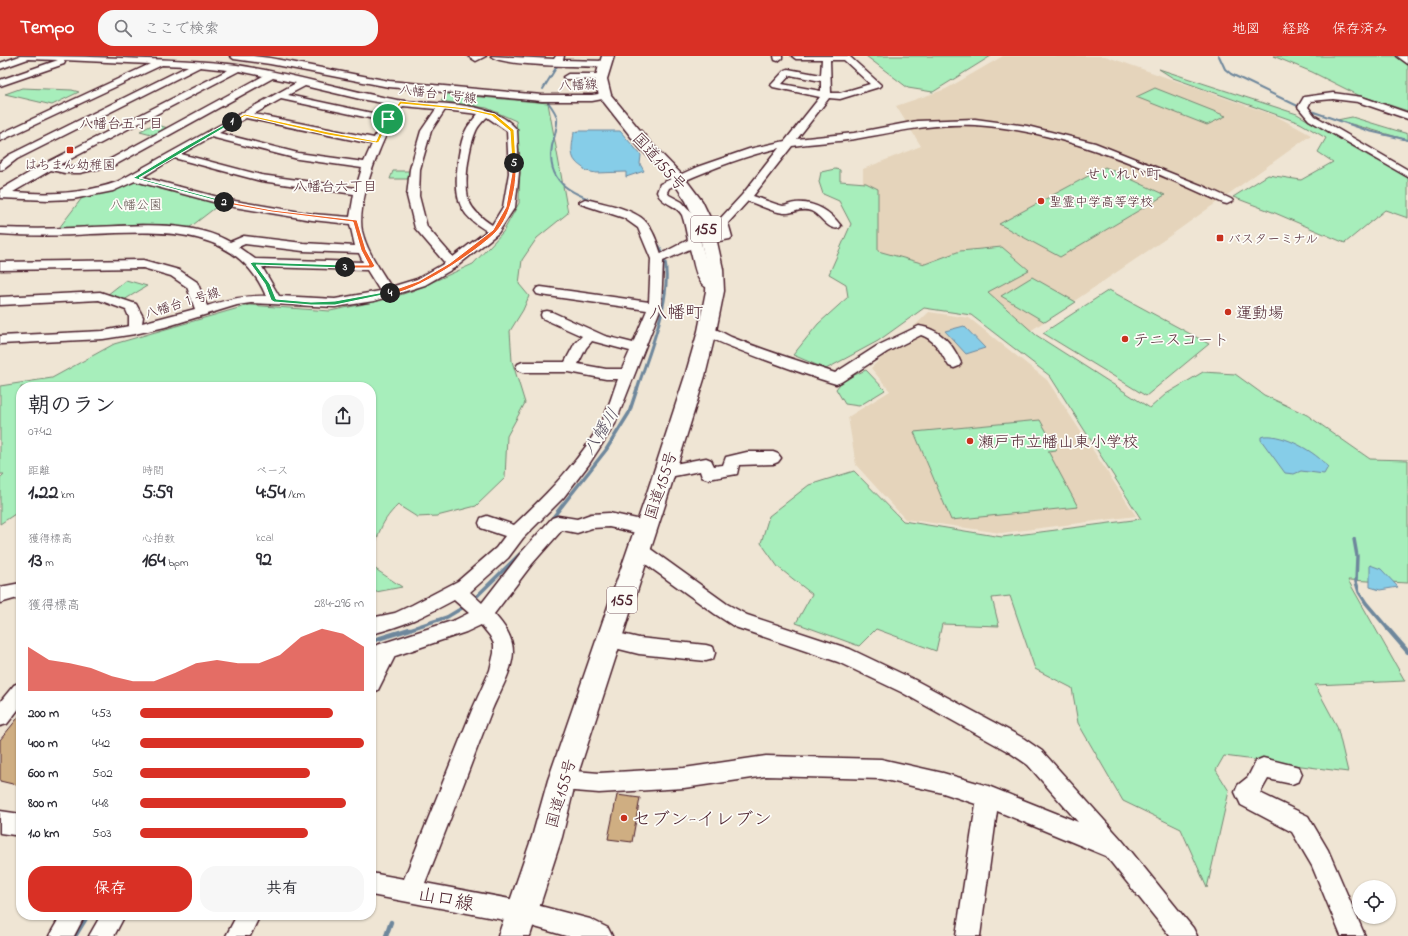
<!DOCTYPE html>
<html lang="ja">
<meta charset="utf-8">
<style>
body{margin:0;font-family:"Indie Flower","Klee One",sans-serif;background:#f7f7f7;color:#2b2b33;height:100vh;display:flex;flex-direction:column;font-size:15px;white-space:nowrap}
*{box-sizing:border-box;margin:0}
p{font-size:13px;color:#7c7c81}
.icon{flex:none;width:22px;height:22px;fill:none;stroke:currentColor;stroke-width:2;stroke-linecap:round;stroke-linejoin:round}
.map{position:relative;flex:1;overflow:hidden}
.drawer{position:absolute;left:16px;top:326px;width:360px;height:538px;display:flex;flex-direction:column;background:#fff;border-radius:16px;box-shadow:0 1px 3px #0004}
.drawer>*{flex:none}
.fabs{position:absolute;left:1352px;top:824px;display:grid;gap:8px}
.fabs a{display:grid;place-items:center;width:44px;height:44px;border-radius:50%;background:#fff;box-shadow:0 1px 3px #0004;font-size:20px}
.pin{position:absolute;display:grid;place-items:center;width:34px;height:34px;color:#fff;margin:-17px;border:2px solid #fff;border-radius:50%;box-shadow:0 1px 4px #0007}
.km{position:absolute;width:20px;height:20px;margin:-10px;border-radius:50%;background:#222;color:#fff;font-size:11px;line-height:20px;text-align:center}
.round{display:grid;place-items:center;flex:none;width:42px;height:42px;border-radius:16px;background:#f7f7f7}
.headline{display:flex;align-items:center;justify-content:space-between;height:68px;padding:0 12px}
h1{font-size:22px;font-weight:700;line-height:30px}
.metrics{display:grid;grid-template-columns:repeat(3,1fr);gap:6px;height:68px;padding:4px 12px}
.metrics div{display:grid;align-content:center}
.metrics b{font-size:20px;font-weight:700}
.metrics small{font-size:11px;font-weight:400}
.metrics p{font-size:11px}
.chart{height:112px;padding:8px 12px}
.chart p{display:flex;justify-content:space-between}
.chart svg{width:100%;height:72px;margin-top:4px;fill:#d93025;opacity:.7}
.primary-button{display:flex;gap:8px;margin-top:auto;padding:8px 12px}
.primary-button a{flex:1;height:46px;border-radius:16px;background:#d93025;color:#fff;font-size:16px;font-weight:700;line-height:46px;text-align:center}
.primary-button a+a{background:#f7f7f7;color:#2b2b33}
ul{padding:0 12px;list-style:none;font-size:13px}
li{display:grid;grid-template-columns:64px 48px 1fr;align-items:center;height:30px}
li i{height:10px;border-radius:5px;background:#d93025}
header{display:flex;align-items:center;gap:24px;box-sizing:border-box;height:56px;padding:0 20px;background:#d93025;color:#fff}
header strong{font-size:19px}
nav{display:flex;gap:22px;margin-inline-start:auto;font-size:14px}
.search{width:280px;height:36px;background:#f7f7f7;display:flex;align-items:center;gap:10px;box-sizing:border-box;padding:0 14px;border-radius:16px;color:#7c7c81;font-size:15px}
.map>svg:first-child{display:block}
.built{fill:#e5d4bb}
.green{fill:#a7eebb;stroke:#788673}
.water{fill:#86cde8;stroke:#6e879c}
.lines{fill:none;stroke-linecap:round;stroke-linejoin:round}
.stream-far3{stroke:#6e879c;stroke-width:2}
.stream-far2{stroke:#6e879c;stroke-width:3}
.stream-far1{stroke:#6e879c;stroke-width:3.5}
.stream{stroke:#6e879c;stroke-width:4.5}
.building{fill:#cfae82;stroke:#4a1f2b}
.minor-casing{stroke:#4a1f2b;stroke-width:3}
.highway-casing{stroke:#4a1f2b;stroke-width:3}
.minor{fill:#fdfcf7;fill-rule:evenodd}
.highway{fill:#fdfcf7;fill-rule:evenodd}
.split-1{fill:#f5b400;stroke:#fff}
.split-2{fill:#22a559;stroke:#fff}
.split-3{fill:#f0652b;stroke:#fff}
.split-4{fill:#22a559;stroke:#fff}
.split-5{fill:#f0652b;stroke:#fff}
.split-6{fill:#f5b400;stroke:#fff}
.poi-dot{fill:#c8321e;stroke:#fdfcf7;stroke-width:1.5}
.labels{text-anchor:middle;stroke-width:3.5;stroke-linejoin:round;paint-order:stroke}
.far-street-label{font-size:13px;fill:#4a1f2b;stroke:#fdfcf7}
.far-poi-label{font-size:13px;fill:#4a1f2b;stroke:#fdfcf7;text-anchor:start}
.far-park-label{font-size:13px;fill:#61534f;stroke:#fdfcf7}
.far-neighbourhood-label{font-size:14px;fill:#4a1f2b;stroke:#fdfcf7}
.far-quarter-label{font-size:15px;fill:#4a1f2b;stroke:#fdfcf7}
.shield{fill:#fdfcf7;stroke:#806168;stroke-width:1}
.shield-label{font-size:15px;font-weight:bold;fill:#4a1f2b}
.street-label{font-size:16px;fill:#4a1f2b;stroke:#fdfcf7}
.poi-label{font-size:16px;fill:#4a1f2b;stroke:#fdfcf7;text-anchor:start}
.water-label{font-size:17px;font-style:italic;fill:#5c5364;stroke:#fdfcf7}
.quarter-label{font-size:18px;fill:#4a1f2b;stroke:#fdfcf7}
.near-poi-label{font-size:19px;fill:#4a1f2b;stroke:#fdfcf7;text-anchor:start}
.near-street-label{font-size:19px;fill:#4a1f2b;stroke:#fdfcf7}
</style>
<header>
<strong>Tempo</strong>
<div class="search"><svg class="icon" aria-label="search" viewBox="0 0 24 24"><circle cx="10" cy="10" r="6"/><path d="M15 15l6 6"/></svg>ここで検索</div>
<nav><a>地図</a><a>経路</a><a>保存済み</a></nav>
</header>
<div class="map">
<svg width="1408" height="880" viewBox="0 0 1408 880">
<rect width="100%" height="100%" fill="#efe5d4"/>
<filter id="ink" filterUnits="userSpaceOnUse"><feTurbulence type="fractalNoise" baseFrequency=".025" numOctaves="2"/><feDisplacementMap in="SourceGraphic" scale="8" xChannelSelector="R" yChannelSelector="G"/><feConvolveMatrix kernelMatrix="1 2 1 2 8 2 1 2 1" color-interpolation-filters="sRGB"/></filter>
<g filter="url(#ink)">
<g class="built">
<polygon points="1003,0 1105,0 1276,60 1311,79 1174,177 1023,280 984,253 863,233 863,113 921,90 896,50 946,33"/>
<polygon points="929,256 969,262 1047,324 1136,460 1001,477 905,463 856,409 848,361 890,335 871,312"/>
</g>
<g class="green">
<polygon points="866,0 991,0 933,36 908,32"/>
<polygon points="1273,0 1408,0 1408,55 1358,39 1312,16"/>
<polygon points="1159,13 1297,58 1374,103 1408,115 1408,162 1385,154 1345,187 1275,157 1233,141 1268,119 1301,124 1333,106 1318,96 1326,82 1300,67 1173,22"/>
<polygon points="22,32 72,34 79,36 52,49 5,38"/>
<polygon points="1155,32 1226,60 1207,69 1136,41"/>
<path d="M 447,38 L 548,47 L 568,157 L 537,182 L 522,204 L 519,228 L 529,240 L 523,254 L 510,275 L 512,305 L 525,347 L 507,380 L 505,422 L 476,450 L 437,460 L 417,461 L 398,449 C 378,468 377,483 371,509 L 371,331 L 21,331 L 21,454 L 0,468 L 0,422 L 4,418 L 0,418 L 0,330 L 52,322 L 114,288 L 249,249 L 330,255 L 388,243 L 412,235 L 473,208 L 503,176 L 519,147 L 520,104 L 516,65 L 487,52 L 441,45 Z"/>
<polygon points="1352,61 1408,78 1408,84 1337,64"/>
<polygon points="154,68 168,72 155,79 140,75"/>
<polygon points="1105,111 1165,139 1060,201 999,168"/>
<polygon points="835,113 840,114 840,125 866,127 878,133 878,195 925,208 960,195 1002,191 1029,214 988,236 1036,279 1150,352 1166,338 1203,316 1235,318 1264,339 1307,359 1370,403 1408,404 1408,527 1348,524 1405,625 1315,629 1337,670 1348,716 1224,700 1216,714 1229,735 1207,832 1181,773 1123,745 1078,667 1072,632 1035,613 1010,540 992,542 999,570 942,568 936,595 876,573 859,590 796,567 812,538 778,511 761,487 769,460 809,429 854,415 903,465 1002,481 1141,463 1050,320 971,259 924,252 878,285 826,313 793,299 818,268 848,241 846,228 829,218 851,168 839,145 823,138 819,126 821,116"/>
<polygon points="393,115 410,115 408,123 390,123"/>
<polygon points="136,126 220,148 189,172 142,168 59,172 82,142"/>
<polygon points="1032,221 1076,246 1045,266 1001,240"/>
<polygon points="126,224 147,230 124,244 107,239"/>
<polygon points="1109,234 1209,288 1146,340 1043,277"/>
<polygon points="866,314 885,334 859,350 845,348 836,333 843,324"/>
<polygon points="1040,364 1057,394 1048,395 1078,451 951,464 914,376"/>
<polygon points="371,510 402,531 371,537"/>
</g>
<g class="water">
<path d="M 579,75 L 620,75 L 641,99 L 640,108 L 644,115 L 626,121 L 626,116 L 596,117 L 586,115 C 582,110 579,110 576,106 C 569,99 573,85 574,76 Z"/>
<polygon points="964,270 985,292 966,298 945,275"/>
<path d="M 1264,380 C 1284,378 1316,396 1328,411 L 1324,418 L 1301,415 L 1294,418 L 1285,417 L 1261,384 L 1261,381 Z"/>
<polygon points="1370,509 1381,513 1398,531 1380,534 1370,531"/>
</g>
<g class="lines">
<g class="stream-far3">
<polyline points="1219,0 1225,13 1231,18 1302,52"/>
<polyline points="543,33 559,7"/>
<path d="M 548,46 C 551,50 556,57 557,62 C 558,70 554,82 552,90 C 546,126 570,137 600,147"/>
<polyline points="1308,54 1369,75 1408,84"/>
</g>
<g class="stream-far2">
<polyline points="597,146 604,148"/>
<path d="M 637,334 C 649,295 674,241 664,200 C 663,195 658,189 655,184"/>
</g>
<g class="stream-far1">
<polyline points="550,465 606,394 629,357 637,333"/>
<polyline points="1354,483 1357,500 1356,526 1359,536 1366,547 1389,574"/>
<polyline points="473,544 527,491"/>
<polyline points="407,574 447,561 467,549"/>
</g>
<g class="stream">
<polyline points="1388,573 1408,596"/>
<polyline points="371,585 410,573"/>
<polyline points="75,880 88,859"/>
<polyline points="386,880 391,866"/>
</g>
</g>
<g class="building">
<polygon points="21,658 21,730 0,725 0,684"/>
<polygon points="617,739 640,742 632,786 608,783"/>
</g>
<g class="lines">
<defs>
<g id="minor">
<path d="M 20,0 C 62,0 104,1 147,3 C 177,4 207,5 237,9 C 291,17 344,34 397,44 C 433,50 492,42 517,74 L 519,117 L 515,151 L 498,177 L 456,211 L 425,229 L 374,245 L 335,251 L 251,247 L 237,249 L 165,271 L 135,278 L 103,283 L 0,288 L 0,280 L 103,275 L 129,270 L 129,261 L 126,254 L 99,244 L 0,249 L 0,241 L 100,236 L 136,248 L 143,261 L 142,267 L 195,253 L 187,231 L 171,220 L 143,212 L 0,214 L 0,206 L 143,204 L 179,214 L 197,226 L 207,250 C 227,244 245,239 266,240 C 235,167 157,176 91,178 C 61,180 30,180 0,178 L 0,172 C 30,173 61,173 92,171 C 136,170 189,163 230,186 L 244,180 L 303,187 L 355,190 L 350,168 L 312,164 L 228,150 L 135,125 L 113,135 L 73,143 L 49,144 L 0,142 L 0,134 L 44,108 L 228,14 L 200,11 L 17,103 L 4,113 L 0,114 L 0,106 L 9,99 L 188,10 L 162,9 L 0,85 L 0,78 L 150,8 L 64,4 L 65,6 L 64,8 L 0,30 L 0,24 L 58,4 L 28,3 L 0,13 L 0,7 ZM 239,15 L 263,20 L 107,105 L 80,111 L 59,109 ZM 273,22 L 296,27 L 117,126 C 83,138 49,139 13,136 L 51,114 L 65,117 L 80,117 L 115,109 ZM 305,30 L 360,43 L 394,49 L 386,60 L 288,39 ZM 281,43 L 383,65 L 374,82 L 254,58 ZM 403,50 L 436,53 L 421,75 L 410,113 L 407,140 L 415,172 L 445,207 L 417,223 L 391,231 C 380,213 367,196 362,175 C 356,146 384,74 403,50 ZM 445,54 L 478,58 C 473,64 468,69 465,76 C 458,93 452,135 462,152 C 467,162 477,169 487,175 L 453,201 L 427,171 L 419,140 L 420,113 L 431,75 ZM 487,61 L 507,75 L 509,117 L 503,151 L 492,169 C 483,163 473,155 469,145 C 463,129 469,90 476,75 C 478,70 483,65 487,61 ZM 246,62 L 372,88 L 364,106 L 298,97 L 219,77 ZM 211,81 L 298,103 L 362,112 L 356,132 L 261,119 L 181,98 ZM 174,102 L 261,125 L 354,138 L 350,161 L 312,158 L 229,144 L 143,121 ZM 245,188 L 303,195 L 359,197 L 363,206 L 255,203 L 238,191 ZM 262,211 L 367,214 L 380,235 L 335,243 L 279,240 Z"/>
<polygon points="230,0 253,0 270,2 389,25 542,39 592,39 605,37 610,40 608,42 592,45 542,45 389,31 270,8 234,3"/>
<polygon points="468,0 486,0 476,5"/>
<path d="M 491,0 L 554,3 L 556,0 L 564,0 L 563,4 L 604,5 L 608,8 L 604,11 C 584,10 502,11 491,0 Z"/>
<polygon points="774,0 782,0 782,2 778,5 775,4"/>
<path d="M 792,0 L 849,0 L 881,29 L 879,31 L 840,43 L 829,42 L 797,83 L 854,77 L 917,65 L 975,63 L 1027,70 L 1095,87 L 1203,130 L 1231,143 L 1233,145 L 1227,148 L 1223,147 C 1148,112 1058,74 975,69 C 934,67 895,76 855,83 C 834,86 813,87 792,90 L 753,140 C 763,143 773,148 783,150 C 787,150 791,147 795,147 C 814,145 830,155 841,170 L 839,172 C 828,175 822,160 811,155 C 800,151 793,158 784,157 C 772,156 759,149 748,145 L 728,167 L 732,181 L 730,183 L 708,187 L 704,185 L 702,183 L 704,181 L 719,178 L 716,167 L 718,165 L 742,139 L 779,92 C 741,101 705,115 669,132 L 667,136 L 669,139 L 682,146 L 693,158 L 711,223 L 713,225 L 719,226 L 721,229 L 719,232 C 696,238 695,209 690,193 L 663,205 L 661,251 L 615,368 L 589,408 L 563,442 L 523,482 L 508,502 L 470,536 L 482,547 L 520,498 L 552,462 L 558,460 L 577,463 L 591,458 L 609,457 L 646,465 L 652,467 L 654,472 L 652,477 L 646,479 L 609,471 L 592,472 L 577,477 L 562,474 L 532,508 L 494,558 C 504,569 513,581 513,596 C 512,617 499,636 491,656 C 469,713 448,770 425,827 L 521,845 L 590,863 L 608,872 L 612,880 L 566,880 L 521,867 L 371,839 L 371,817 L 404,823 L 472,654 L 490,614 L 494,597 L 494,588 L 490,580 L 481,569 L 466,576 L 395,600 L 378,634 L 371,637 L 371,591 L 455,564 L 469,557 L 454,544 C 424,560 404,570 371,578 L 371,562 L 395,557 L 412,549 L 458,525 L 496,492 L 505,480 L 481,472 L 479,467 L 481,462 L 487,460 L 514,469 C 547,438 581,404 603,363 C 609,351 613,336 618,323 L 606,323 L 569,316 L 523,316 L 518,314 L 516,311 L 518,308 L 523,306 L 565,306 L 575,287 L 582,280 L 542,262 L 541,259 L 542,256 L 547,255 L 552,256 L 605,280 L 633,287 L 647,254 L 541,239 L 537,238 L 535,235 L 537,232 L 541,231 L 649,246 L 651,203 L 638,172 L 624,162 L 581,148 L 579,146 L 585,143 C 602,147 631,152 644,164 C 653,173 657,186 661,198 L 688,184 C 686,176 685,167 682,159 C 676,148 661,148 657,136 L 660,128 L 697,111 L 749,93 L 785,85 L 820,41 L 773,31 L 771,29 L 773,27 L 785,14 L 788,13 L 821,19 L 822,3 L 796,3 ZM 830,4 L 844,4 L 870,28 L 840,37 L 831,37 ZM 790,19 L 821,25 L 821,35 L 782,28 ZM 592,285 L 630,295 L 622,313 L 606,313 L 578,308 L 586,292 Z"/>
<polygon points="1397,0 1407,0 1408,8"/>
<polygon points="568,18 602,18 607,21 602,24 565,23 563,21"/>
<polygon points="1333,37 1362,41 1408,57 1408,63 1358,46 1333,43 1311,45 1308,51 1315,60 1408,114 1408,121 1309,64 1298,51 1304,41"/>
<path d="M 919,270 C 940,273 953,288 961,307 L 959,310 L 954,312 L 949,310 C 941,297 936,284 921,279 L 887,296 L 841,326 L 836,328 C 818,323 707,285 700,275 L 702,272 C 712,269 722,277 731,281 C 765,295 800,305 835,317 L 877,290 Z"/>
<polygon points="747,396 773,396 778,398 781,402 778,406 773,408 739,409 737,418 708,423 702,421 700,415 664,422 658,420 656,416 658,412 664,410 706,402 711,404 714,410 723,409 726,401"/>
<polygon points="639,487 645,489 727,548 747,559 850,593 915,624 1023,682 1042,695 1121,783 1193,872 1197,880 1170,880 1106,800 997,755 980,880 956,880 976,748 943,737 881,723 766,720 684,732 599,737 562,734 555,731 552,724 555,717 562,714 599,717 684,712 766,700 881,703 943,717 988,730 1078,766 1028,709 1009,696 901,636 838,606 735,571 715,558 633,499 631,494 633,489"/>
<polygon points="21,527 21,541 0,547 0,531"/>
<polygon points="609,575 639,582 706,589 713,591 715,597 713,603 706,605 639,598 603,589 600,583 603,577"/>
<polygon points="21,626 21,650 7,668 0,670 0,646 14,629"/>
<polygon points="1263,702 1299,711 1302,718 1299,725 1292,728 1268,723 1260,737 1308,760 1328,794 1365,880 1341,880 1312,810 1292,776 1241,749 1235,736 1238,729 1248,721 1256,705"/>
<polygon points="0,755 21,758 21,780 0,777"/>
<polygon points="61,859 85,859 74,880 49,880"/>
<polygon points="101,859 125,859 114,880 89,880"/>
<polygon points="237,859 260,859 250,880 226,880"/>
</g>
<polygon id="highway" points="602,0 614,0 607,23 611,39 649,85 684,121 702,145 713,168 723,213 724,235 716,275 705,320 666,446 576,724 562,781 530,880 498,880 532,781 548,724 644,446 685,320 698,275 706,235 707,213 697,168 686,145 674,127 639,91 599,40 595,23"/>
</defs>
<use href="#minor" class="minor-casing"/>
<use href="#highway" class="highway-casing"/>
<use href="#minor" class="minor"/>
<use href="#highway" class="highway"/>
</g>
</g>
<polygon class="split-1" points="245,58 328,76 376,85 386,63 390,63 379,86 377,87 328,79 245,60 234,67 230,66"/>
<polygon class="split-2" points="231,65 234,66 139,122 225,145 225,147 133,122 186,90"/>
<polygon class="split-3" points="224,145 272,154 357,164 366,194 375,210 372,212 345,212 342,211 345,209 369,209 361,194 353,166 272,156 222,147"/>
<polygon class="split-4" points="253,206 345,209 347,211 345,212 256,209 270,228 276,243 311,246 335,245 390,235 392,237 335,249 311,249 274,246 271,244 265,228 250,207"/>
<path class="split-5" d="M 514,106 L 516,107 C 517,129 511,160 496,176 C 479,194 412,239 388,238 L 388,236 L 419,225 L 450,207 L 493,174 L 506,151 L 512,117 L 512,107 Z"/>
<polygon class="split-6" points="400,45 467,52 495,58 514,74 516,107 514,109 512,107 510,75 492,60 467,54 401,48 389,64 387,64"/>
<g class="poi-dot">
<rect x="66" y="90" width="8" height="8" rx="2"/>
<circle cx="1041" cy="145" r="4"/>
<rect x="1216" y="178" width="8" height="8" rx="2"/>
<circle cx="1228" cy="256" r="4"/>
<circle cx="1125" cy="283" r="4"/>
<circle cx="970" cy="385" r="4"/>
<circle cx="624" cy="762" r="4"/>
</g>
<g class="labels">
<g class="far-street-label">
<text transform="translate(578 28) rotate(-2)" y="5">八幡線</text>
<text transform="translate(438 37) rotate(7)" y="5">八幡台１号線</text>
<text transform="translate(182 246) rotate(-17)" y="5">八幡台１号線</text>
</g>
<g class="far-poi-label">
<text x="70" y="113" text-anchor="middle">はちまん幼稚園</text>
<text x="1049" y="150">聖霊中学高等学校</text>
<text x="1228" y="187">バスターミナル</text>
</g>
<g class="far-park-label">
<text x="136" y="153">八幡公園</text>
</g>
<g class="far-neighbourhood-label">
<text x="121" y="72">八幡台五丁目</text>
<text x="335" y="135">八幡台六丁目</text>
</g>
<g class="far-quarter-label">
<text x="1123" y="123">せいれい町</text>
</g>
<g class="shield">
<rect x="691" y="160" width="30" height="26" rx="3"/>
<rect x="607" y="531" width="30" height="26" rx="3"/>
</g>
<g class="shield-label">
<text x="706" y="178">155</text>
<text x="622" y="549">155</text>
</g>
<g class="street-label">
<text transform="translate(660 105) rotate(48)" y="6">国道155号</text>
<text transform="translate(660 429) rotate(-72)" y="6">国道155号</text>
<text transform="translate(560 737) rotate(-74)" y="6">国道155号</text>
</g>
<g class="poi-label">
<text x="1236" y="262">運動場</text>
<text x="1133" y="289">テニスコート</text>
<text x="978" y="391">瀬戸市立幡山東小学校</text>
</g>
<g class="water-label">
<text transform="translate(600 375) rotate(-57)" y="6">八幡川</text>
</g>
<g class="quarter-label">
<text x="676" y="262">八幡町</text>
</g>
<g class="near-poi-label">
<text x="632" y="769">セブン-イレブン</text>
</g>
<g class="near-street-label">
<text transform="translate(446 842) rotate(11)" y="7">山口線</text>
</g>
</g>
</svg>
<div class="fabs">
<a><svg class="icon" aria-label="locate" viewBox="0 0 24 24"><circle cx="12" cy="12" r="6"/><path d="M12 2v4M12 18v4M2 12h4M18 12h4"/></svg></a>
</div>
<div class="pin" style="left:388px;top:63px;background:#1e9e55"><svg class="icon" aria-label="arrive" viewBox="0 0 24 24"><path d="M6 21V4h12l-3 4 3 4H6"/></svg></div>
<b class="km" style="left:232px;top:66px">1</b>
<b class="km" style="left:224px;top:146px">2</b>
<b class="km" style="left:345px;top:211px">3</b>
<b class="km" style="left:390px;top:237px">4</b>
<b class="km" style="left:514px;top:107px">5</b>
<section class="drawer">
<div class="headline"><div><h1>朝のラン</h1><p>07:42</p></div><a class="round"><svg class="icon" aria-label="share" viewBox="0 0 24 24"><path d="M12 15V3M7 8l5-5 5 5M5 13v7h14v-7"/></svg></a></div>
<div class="metrics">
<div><p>距離</p><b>1.22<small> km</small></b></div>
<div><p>時間</p><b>5:59</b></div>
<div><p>ペース</p><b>4:54<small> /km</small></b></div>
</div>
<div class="metrics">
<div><p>獲得標高</p><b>13<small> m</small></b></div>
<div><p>心拍数</p><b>164<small> bpm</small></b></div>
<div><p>kcal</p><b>92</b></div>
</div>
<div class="chart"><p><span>獲得標高</span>284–296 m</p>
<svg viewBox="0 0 160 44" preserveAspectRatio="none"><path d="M0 44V17L10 25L20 27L30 30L40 35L50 38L60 38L70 33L80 27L90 25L100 27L110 27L120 22L130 11L140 6L150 9L160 17V44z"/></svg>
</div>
<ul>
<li><b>200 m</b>4:53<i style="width:86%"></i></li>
<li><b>400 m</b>4:42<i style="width:100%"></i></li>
<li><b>600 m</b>5:02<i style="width:76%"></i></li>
<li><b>800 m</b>4:48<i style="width:92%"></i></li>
<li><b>1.0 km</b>5:03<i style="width:75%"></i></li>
</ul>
<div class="primary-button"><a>保存</a><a>共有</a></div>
</section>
</div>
